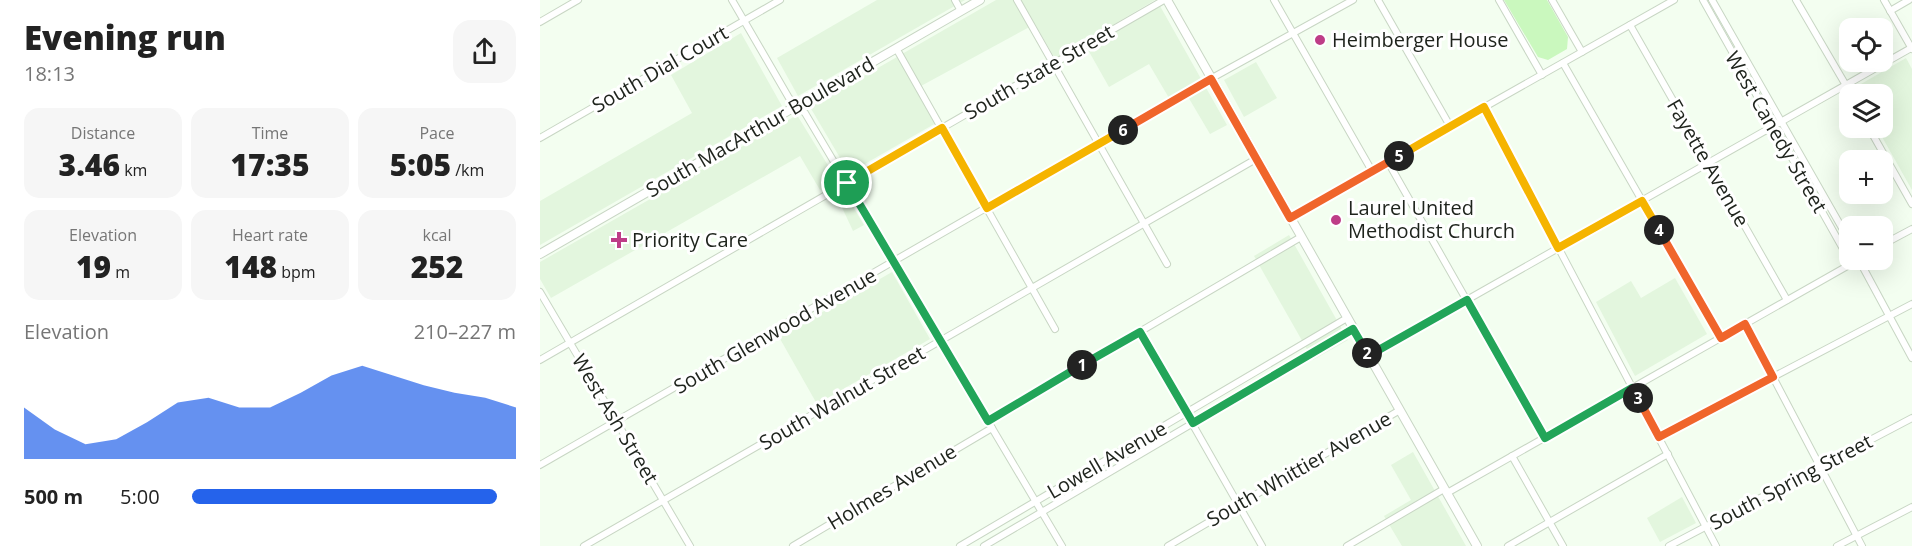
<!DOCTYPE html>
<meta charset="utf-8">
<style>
body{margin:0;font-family:"Open Sans",sans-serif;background:#f6f6f6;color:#222;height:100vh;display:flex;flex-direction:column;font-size:22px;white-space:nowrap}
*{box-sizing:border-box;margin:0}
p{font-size:20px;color:#767676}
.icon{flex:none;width:33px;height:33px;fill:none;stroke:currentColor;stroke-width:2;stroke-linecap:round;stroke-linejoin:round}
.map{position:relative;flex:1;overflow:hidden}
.sheet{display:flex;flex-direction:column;background:#fff;width:540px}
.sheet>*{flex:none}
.controls{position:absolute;left:1299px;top:18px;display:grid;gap:12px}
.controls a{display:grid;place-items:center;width:54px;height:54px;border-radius:12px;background:#fff;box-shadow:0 6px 24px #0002;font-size:30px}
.pin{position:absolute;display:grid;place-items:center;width:51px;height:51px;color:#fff;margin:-26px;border:3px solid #fff;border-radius:50%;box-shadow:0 2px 6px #0007}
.km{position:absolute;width:30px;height:30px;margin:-15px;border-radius:50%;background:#222;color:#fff;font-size:16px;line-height:30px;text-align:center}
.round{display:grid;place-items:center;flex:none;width:63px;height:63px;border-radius:18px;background:#f6f6f6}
.head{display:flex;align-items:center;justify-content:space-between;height:102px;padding:0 24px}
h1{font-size:33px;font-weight:800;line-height:45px}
.figures{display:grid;grid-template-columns:repeat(3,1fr);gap:9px;height:102px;padding:6px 24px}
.figures div{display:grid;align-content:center;border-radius:15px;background:#f6f6f6;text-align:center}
.figures b{font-size:30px;font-weight:800}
.figures small{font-size:16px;font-weight:400}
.figures p{font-size:16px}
.chart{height:168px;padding:12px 24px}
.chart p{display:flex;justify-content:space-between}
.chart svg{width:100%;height:108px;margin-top:6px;fill:#2563eb;opacity:.7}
ul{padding:0 24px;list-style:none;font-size:20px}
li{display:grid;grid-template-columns:96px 72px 1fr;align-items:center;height:45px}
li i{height:15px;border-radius:8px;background:#2563eb}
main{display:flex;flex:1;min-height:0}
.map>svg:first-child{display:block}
.built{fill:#e3f6de}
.green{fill:#caf8be}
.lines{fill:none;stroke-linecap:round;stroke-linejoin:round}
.minor-casing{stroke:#c8d6c4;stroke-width:8}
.major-casing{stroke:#c8d6c4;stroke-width:10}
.minor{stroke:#fff;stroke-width:6}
.major{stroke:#fff;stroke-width:8}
.split-1-casing{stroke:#fff;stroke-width:12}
.split-2-casing{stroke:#fff;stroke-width:12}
.split-3-casing{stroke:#fff;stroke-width:12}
.split-4-casing{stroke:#fff;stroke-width:12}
.split-5-casing{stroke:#fff;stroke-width:12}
.split-6-casing{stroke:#fff;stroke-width:12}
.split-7-casing{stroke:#fff;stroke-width:12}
.split-1{stroke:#22a559;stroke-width:8}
.split-2{stroke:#22a559;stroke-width:8}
.split-3{stroke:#22a559;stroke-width:8}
.split-4{stroke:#f0652b;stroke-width:8}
.split-5{stroke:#f5b400;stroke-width:8}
.split-6{stroke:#f0652b;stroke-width:8}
.split-7{stroke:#f5b400;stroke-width:8}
.poi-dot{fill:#be3d87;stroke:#fff;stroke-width:2}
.labels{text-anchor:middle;stroke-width:6;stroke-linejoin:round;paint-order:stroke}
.poi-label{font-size:20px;fill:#1e231c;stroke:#fff;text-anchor:start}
.street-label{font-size:20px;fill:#1e231c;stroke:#fff}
</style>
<main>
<section class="sheet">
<div class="head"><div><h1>Evening run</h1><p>18:13</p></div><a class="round"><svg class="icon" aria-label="share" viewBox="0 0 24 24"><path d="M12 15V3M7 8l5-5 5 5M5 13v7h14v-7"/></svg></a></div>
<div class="figures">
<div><p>Distance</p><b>3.46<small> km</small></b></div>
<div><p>Time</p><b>17:35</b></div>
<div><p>Pace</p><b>5:05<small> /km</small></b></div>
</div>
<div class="figures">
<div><p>Elevation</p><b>19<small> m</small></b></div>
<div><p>Heart rate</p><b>148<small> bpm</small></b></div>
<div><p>kcal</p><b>252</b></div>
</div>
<div class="chart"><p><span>Elevation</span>210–227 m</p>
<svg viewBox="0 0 160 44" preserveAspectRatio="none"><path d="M0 44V23L10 32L20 38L30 36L40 29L50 21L60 19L70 23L80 23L90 17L100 10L110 6L120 10L130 14L140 17L150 19L160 23V44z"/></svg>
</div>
<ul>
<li><b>500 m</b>5:00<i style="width:94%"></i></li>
</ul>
</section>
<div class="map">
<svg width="1372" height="546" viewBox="0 0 1372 546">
<rect width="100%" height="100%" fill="#f3fef0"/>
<g class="built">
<polygon points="337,0 425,0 258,96 237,58"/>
<polygon points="456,0 615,0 517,58 513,55 495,24 381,86 362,54"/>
<polygon points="620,6 687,125 670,134 644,90 629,98 609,64 569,87 547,48"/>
<polygon points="201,33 242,106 0,245 0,201 152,113 131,75"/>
<polygon points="357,57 396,123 309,173 270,107"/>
<polygon points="1366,58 1372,69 1372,190 1337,128 1342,128 1342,94 1318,94 1314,88"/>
<polygon points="716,62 737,98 704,117 684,80"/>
<polygon points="257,115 297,180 280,190 260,156 11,298 0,279 0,262"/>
<polygon points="306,195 324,225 313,231 298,199"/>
<polygon points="749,235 808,340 773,360 714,256"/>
<polygon points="352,272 390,339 277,404 239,337"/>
<polygon points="1135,278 1167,334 1095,376 1056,302 1091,281 1101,298"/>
<polygon points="873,452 926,546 862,546 844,516 871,500 851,465"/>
<polygon points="1142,497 1156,523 1120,542 1107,518"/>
</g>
<polygon class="green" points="964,0 1007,0 1028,37 1027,49 1008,60 998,57"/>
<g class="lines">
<defs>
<g id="minor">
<polyline points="192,0 249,98 265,113 303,177 522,546"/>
<polyline points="415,0 421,11"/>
<polyline points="477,0 627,264"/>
<polyline points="734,0 832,171"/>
<polyline points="838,0 910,126"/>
<polyline points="959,0 1002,75"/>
<polyline points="1012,0 1042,52"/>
<polyline points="1163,0 1311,263"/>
<polyline points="1172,0 1310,242"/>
<polyline points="1256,0 1311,94"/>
<polyline points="1344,0 1372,49"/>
<polyline points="1350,11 1369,0"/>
<polyline points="0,22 38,0"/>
<polyline points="1090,25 1247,300"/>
<polyline points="356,48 515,329"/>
<polyline points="1023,63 1181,338"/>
<polyline points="944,107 1176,546"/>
<polyline points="1329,128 1372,204"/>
<polyline points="0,138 240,0"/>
<polyline points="848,162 1005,438"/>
<polyline points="750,217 1134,0"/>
<polyline points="1342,245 1372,229"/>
<polyline points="1319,260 1372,358"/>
<polyline points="0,292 150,546"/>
<polyline points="1205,324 1322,546"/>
<polyline points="600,332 722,546"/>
<polyline points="828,356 1371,48"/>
<polyline points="0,360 624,0"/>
<polyline points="448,421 761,237"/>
<polyline points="1119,437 1372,304"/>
<polyline points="972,456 1023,546"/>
<polyline points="0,465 654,88 813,0"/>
<polyline points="907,493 1318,260"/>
<polyline points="44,546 716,159"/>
<polyline points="253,546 452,428"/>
<polyline points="420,546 807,318"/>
<polyline points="444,546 813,329"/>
<polyline points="628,546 860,410"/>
<polyline points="807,546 904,489"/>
<polyline points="968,546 1128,454"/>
<polyline points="1129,546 1372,418"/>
<polyline points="1297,546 1372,507"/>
</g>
<g id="major">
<polyline points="627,0 937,546"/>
<polyline points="0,254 440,0"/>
</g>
</defs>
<use href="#minor" class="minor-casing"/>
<use href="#major" class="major-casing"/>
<use href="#minor" class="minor"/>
<use href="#major" class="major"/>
</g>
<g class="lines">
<defs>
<polyline id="split-1" points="307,183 448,421 542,365"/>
<polyline id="split-2" points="542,365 600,332 653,423 813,329 827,353"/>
<polyline id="split-3" points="827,353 828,356 927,300 1005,438 1092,388 1098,398"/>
<polyline id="split-4" points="1098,398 1119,437 1233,377 1205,324 1181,338 1119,230"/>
<polyline id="split-5" points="859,156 944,107 1018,248 1102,201 1119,230"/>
<polyline id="split-6" points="583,130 671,79 750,218 859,156"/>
<polyline id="split-7" points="307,183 402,128 447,208 583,130"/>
</defs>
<use href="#split-1" class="split-1-casing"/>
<use href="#split-2" class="split-2-casing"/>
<use href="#split-3" class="split-3-casing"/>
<use href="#split-4" class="split-4-casing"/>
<use href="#split-5" class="split-5-casing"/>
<use href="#split-6" class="split-6-casing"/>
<use href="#split-7" class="split-7-casing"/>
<use href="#split-1" class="split-1"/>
<use href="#split-2" class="split-2"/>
<use href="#split-3" class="split-3"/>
<use href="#split-4" class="split-4"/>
<use href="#split-5" class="split-5"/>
<use href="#split-6" class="split-6"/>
<use href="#split-7" class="split-7"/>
</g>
<g class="poi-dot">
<circle cx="780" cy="40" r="6"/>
<circle cx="796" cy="220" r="6"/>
<path d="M76 231h6v6h6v6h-6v6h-6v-6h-6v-6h6z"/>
</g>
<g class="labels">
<g class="poi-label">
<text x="792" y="47">Heimberger House</text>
<text x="808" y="215">Laurel United<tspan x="808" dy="23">Methodist Church</tspan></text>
<text x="92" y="247">Priority Care</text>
</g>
<g class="street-label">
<text transform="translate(120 69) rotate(-30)" y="7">South Dial Court</text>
<text transform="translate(499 72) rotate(-30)" y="7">South State Street</text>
<text transform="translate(220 127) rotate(-30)" y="7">South MacArthur Boulevard</text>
<text transform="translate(1236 132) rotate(60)" y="7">West Canedy Street</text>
<text transform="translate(1168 163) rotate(60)" y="7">Fayette Avenue</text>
<text transform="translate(235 331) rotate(-30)" y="7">South Glenwood Avenue</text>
<text transform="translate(302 398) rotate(-30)" y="7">South Walnut Street</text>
<text transform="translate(75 419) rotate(59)" y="7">West Ash Street</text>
<text transform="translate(567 460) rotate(-30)" y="7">Lowell Avenue</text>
<text transform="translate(759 469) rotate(-30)" y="7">South Whittier Avenue</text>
<text transform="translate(1251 482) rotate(-28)" y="7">South Spring Street</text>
<text transform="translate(352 487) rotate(-31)" y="7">Holmes Avenue</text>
</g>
</g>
</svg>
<div class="controls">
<a><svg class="icon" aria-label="locate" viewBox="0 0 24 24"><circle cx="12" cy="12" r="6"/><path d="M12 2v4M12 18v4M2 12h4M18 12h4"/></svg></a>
<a><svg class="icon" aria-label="layers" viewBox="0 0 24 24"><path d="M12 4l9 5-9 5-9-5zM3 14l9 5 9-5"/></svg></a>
<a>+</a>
<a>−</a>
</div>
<div class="pin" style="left:307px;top:183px;background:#1e9e55"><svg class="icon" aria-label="arrive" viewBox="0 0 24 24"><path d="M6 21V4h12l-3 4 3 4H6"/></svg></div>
<b class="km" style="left:542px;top:365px">1</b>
<b class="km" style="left:827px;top:353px">2</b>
<b class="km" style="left:1098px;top:398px">3</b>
<b class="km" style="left:1119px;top:230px">4</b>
<b class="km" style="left:859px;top:156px">5</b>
<b class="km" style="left:583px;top:130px">6</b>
</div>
</main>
